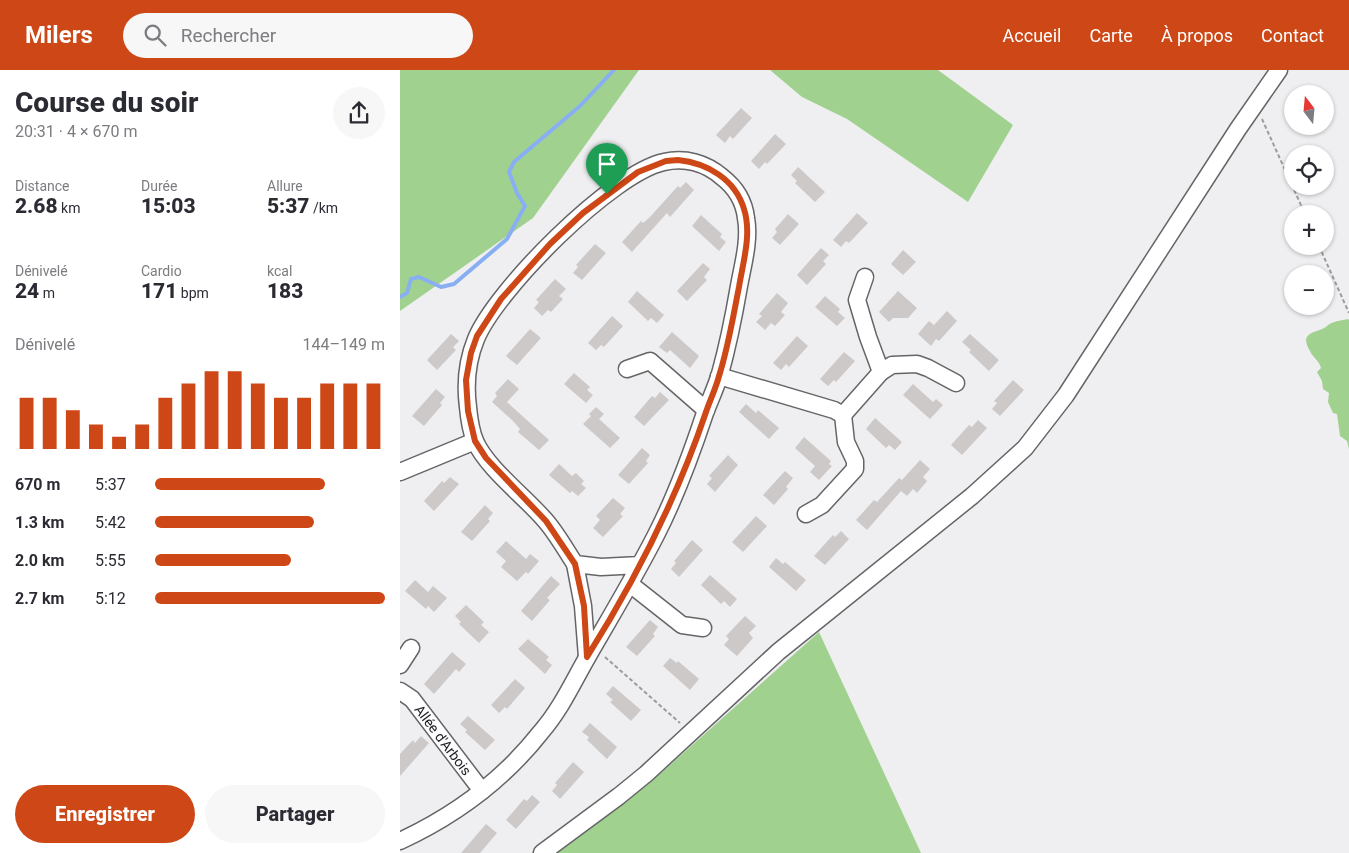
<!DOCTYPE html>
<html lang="fr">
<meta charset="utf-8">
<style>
body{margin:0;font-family:Roboto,sans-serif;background:#f7f7f7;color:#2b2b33;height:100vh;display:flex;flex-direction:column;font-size:19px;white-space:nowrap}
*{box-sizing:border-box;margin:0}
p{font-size:16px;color:#7c7c81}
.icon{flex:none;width:28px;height:28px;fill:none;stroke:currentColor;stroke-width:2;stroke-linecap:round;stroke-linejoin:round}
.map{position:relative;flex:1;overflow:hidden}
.details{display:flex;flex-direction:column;background:#fff;width:400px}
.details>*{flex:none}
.needle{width:32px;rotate:344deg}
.fabs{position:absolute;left:884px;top:15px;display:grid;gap:10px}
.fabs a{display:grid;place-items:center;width:50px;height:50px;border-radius:50%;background:#fff;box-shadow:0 1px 4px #0004;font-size:25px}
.pin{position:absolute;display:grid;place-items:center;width:42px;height:42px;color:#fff;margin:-51px -21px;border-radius:50% 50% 50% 0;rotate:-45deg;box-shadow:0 0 5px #0007}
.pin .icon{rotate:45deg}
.round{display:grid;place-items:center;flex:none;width:52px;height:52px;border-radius:26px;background:#f7f7f7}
.head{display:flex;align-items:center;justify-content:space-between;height:85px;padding:0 15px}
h1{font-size:28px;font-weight:800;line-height:38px}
.figures{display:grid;grid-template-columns:repeat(3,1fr);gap:8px;height:85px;padding:5px 15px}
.figures div{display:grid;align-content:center}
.figures b{font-size:21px;font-weight:800}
.figures small{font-size:14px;font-weight:400}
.figures p{font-size:14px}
.chart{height:140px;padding:10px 15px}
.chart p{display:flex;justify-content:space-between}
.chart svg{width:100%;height:90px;margin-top:5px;stroke:#ce4716;stroke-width:6}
.action{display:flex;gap:10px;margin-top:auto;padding:10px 15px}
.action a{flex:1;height:58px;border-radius:30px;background:#ce4716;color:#fff;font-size:20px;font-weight:800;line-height:58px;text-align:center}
.action a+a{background:#f7f7f7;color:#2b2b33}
ul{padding:0 15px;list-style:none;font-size:16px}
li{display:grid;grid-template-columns:80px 60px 1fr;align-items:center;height:38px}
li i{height:12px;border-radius:6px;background:#ce4716}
header{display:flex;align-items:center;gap:30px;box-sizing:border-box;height:70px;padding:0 25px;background:#ce4716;color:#fff}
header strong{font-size:24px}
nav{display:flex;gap:28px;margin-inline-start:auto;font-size:18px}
.search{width:350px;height:45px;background:#f7f7f7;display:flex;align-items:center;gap:12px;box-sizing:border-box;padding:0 18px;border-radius:28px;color:#7c7c81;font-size:19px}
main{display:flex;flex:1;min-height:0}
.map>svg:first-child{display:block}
.green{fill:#a1d18f}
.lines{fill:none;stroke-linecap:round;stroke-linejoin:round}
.stream{stroke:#89aff3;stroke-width:4}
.building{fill:#cdc9c8}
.minor-casing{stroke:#656568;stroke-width:19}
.path{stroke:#9c9c9e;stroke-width:2;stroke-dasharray:4 2.5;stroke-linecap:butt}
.minor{stroke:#fff;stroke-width:16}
.route-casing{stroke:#fff;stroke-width:10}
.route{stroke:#ce4716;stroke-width:6}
.labels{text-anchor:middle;stroke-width:4;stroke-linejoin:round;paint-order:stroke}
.street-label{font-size:14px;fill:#212122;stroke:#fcfcff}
</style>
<header>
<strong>Milers</strong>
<div class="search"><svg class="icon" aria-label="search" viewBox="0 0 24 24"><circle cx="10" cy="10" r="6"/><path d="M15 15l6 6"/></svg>Rechercher</div>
<nav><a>Accueil</a><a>Carte</a><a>À propos</a><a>Contact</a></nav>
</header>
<main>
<section class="details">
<div class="head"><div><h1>Course du soir</h1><p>20:31 · 4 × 670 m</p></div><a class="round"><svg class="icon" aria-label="share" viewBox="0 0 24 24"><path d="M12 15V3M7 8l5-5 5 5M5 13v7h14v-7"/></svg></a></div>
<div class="figures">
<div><p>Distance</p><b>2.68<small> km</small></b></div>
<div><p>Durée</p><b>15:03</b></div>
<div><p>Allure</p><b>5:37<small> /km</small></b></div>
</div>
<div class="figures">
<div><p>Dénivelé</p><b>24<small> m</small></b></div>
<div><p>Cardio</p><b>171<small> bpm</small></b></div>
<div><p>kcal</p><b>183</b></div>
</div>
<div class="chart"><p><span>Dénivelé</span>144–149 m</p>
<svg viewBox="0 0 160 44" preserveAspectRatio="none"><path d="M5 44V19M15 44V19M25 44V25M35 44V32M45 44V38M55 44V32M65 44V19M75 44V12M85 44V6M95 44V6M105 44V12M115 44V19M125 44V19M135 44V12M145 44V12M155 44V12"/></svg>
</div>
<ul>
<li><b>670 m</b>5:37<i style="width:74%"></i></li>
<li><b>1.3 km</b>5:42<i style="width:69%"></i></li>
<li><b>2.0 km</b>5:55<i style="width:59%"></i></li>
<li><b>2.7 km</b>5:12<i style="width:100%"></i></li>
</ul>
<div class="action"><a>Enregistrer</a><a>Partager</a></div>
</section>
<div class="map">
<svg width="949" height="783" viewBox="0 0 949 783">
<rect width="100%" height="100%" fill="#efeff2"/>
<g class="green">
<polygon points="0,0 239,0 133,148 0,241"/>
<polygon points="370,0 538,0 613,55 568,132 447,49 402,27"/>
<path d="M 948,249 L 949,250 L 949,379 L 947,371 L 940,366 L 937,344 L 933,343 L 928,332 L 929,323 L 923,319 L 922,311 L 917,302 L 921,298 C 919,290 913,288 910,281 C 901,265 909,264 922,259 C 926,258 928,254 932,253 C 936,251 943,250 948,249 Z"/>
<polygon points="419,562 521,783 148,783 262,702"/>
</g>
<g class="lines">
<polyline class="stream" points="0,227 7,223 11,209 19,207 41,217 54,214 107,169 125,136 117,123 109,102 114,92 180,36 214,0"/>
</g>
<g class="building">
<polygon points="341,38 352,48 333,69 330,66 325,73 316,65"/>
<polygon points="375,64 386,74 367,94 365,92 359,99 351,91"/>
<polygon points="398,97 425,122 415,132 395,113 397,111 391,105"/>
<polygon points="286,112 294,120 270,147 267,143 232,182 222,172 241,151 243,153 249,148 278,116 280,118"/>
<polygon points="457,143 468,153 449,173 446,171 441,177 433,170"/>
<polygon points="388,144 399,154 380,175 372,168 377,162 375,159"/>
<polygon points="301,145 322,164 320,167 326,172 319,181 292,156"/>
<polygon points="195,174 206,183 182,210 173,203 178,197 176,195"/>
<polygon points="421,178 429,185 423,191 426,194 407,215 397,205"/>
<polygon points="503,180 516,192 503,205 491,194"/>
<polygon points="303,193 310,199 304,207 307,210 287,231 277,221"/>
<polygon points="155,209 166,219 159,226 163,229 151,242 148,240 142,246 134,238 139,232 136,230"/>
<polygon points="237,221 264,245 257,253 251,248 248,251 228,232"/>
<polygon points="498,221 517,238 508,248 493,248 489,252 479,242"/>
<polygon points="377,223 388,233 381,242 385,245 375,256 371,253 365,260 356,252 362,246 359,244"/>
<polygon points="425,226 440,239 438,242 445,248 437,256 415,237"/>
<polygon points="547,241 557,251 539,271 536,269 531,276 518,264 529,251 534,255"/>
<polygon points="212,246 223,256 204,277 201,275 196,280 188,273"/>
<polygon points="130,259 141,268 117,295 106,286"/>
<polygon points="272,262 299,286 290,298 270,280 267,283 259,277"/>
<polygon points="51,264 59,271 53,277 56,280 37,300 27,290"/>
<polygon points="570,264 599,290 589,301 569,282 571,280 562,272"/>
<polygon points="397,266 408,276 389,297 386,294 381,300 373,293"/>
<polygon points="444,282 455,291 436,312 434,310 428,316 420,309"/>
<polygon points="174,303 190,317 187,320 193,325 186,333 164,314"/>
<polygon points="108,309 119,319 107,332 149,370 139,380 118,362 120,359 113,351 92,332 97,326 95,323"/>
<polygon points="613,310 624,320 600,346 592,339 597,333 594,331"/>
<polygon points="513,314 533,332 536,329 543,335 530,349 503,325"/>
<polygon points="36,319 45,327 40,333 42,335 24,356 12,346"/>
<polygon points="260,322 269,330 244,356 234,347 252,326 255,328"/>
<polygon points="346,334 356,343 358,340 379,358 369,369 339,342"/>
<polygon points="196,337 204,344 199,349 220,368 210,378 183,354 191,346 189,344"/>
<polygon points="475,348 502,372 495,380 489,375 486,378 466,359"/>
<polygon points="578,350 587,358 562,385 551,375 569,355 572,357"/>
<polygon points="404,367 431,391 429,394 432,396 419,410 410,402 415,396 395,378"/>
<polygon points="242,378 250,385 246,391 248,393 229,414 218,405"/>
<polygon points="328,385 338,395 315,422 307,414 312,408 309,406"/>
<polygon points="520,390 530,399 523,407 527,411 517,423 513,419 507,426 501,421 467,460 456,450 474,430 477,432 499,408 502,410"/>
<polygon points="159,394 172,406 176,403 184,411 181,414 186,418 178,426 172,421 170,423 149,405"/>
<polygon points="385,401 393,408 386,417 388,419 374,435 363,425"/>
<polygon points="50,407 59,414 34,441 24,431 42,411 44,413"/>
<polygon points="213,428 225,438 220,444 223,446 203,467 193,458 200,450 196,446"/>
<polygon points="85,435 93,443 88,449 90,451 72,471 61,462"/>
<polygon points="356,446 367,456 343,482 332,472"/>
<polygon points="441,461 449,469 425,495 414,486 433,465 435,467"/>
<polygon points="292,470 303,480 279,507 271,499 276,493 274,491"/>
<polygon points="106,471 126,489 130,484 139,491 128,504 126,502 117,511 101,497 106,491 96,482"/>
<polygon points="376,488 383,494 385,492 406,510 396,521 369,497"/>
<polygon points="310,505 337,529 330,537 324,531 321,534 301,515"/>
<polygon points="151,506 160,514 147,528 150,530 132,551 121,541"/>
<polygon points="15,510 28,522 33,516 47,528 34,542 28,536 26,539 5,521"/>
<polygon points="66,535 84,552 81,555 89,562 79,573 59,554 61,552 55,546"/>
<polygon points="345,546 356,556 349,563 353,568 337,586 324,575 329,569 326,566"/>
<polygon points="250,550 258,557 253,564 255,566 237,586 226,577"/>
<polygon points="128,569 149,587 146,590 152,595 145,604 118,579"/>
<polygon points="52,582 66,594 59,602 56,599 34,624 24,614"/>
<polygon points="270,588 277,593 278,591 299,609 290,620 263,596"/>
<polygon points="115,609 125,618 107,639 105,637 99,643 91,635"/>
<polygon points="213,616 241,640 231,651 210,632 213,630 206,624"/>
<polygon points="68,646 95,670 85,680 65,662 67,660 60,654"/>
<polygon points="190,653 217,677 207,689 187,670 189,667 182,662"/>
<polygon points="21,666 29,673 0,706 0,684 13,670 15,673"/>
<polygon points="173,692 184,702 160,729 152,721 157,715 155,713"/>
<polygon points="132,725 140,732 116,759 106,750 124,729 127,731"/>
<polygon points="86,754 97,763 80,783 61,783"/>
</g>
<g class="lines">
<defs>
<g id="minor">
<polyline points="465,207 457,230 468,267 481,302"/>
<polyline points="227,299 250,291 306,340"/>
<polyline points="319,306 434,340 443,345 446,372 455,391 455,399 422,435 406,444"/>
<polyline points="443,345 481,302 492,295 517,294 528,298 556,313"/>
<polyline points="0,402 75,371"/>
<polyline points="175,494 183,536 187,587"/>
<polyline points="230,514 282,555 303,558"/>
<polyline points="0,595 11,578"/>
<polyline points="0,621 12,629 82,721"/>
<path d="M 0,771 C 54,746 104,709 141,662 C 161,639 173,612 188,586 C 211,546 235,506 256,465 C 276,426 291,385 305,343 C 310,330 316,317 320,304 C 328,275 334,245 339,216 C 343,194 350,170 346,148 C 344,131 335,117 322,107 C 306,93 285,87 264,92 C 212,103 96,220 76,269 C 67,291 65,314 68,337 C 69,348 71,361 75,371 C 87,398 124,426 144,449 C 156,462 165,479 175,494 L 201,497 L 240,495"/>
<polyline points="142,783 219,726 246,704 378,582 572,426 625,378 666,325 838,59 879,0"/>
</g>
</defs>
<use href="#minor" class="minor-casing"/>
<g class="path">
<polyline points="862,49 905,144"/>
<polyline points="919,176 949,243"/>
<polyline points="205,587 280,653"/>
</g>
<use href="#minor" class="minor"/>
</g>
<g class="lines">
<defs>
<path id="route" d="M 278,90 C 307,93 335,109 344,139 C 352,164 343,192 339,217 C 333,247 328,278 319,306 C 316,318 310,330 306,342 C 277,428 236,509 187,587 L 184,536 L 175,494 L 146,451 L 86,388 L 75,371 L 68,341 L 66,310 L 71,283 L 77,266 L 101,229 L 150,174 L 183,143 L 238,102 L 266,91 Z"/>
</defs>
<use href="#route" class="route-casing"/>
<use href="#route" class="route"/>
</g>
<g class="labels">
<g class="street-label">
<text transform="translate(43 670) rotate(53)" y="5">Allée d'Arbois</text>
</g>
</g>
</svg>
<div class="fabs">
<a><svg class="needle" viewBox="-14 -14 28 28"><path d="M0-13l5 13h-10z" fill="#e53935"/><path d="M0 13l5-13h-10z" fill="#7c7c81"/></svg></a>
<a><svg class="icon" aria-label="locate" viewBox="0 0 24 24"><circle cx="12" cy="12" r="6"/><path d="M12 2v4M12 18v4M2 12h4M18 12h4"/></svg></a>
<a>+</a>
<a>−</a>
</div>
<div class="pin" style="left:207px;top:124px;background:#1e9e55"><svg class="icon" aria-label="arrive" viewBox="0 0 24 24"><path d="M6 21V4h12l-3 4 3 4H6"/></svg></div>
</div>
</main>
